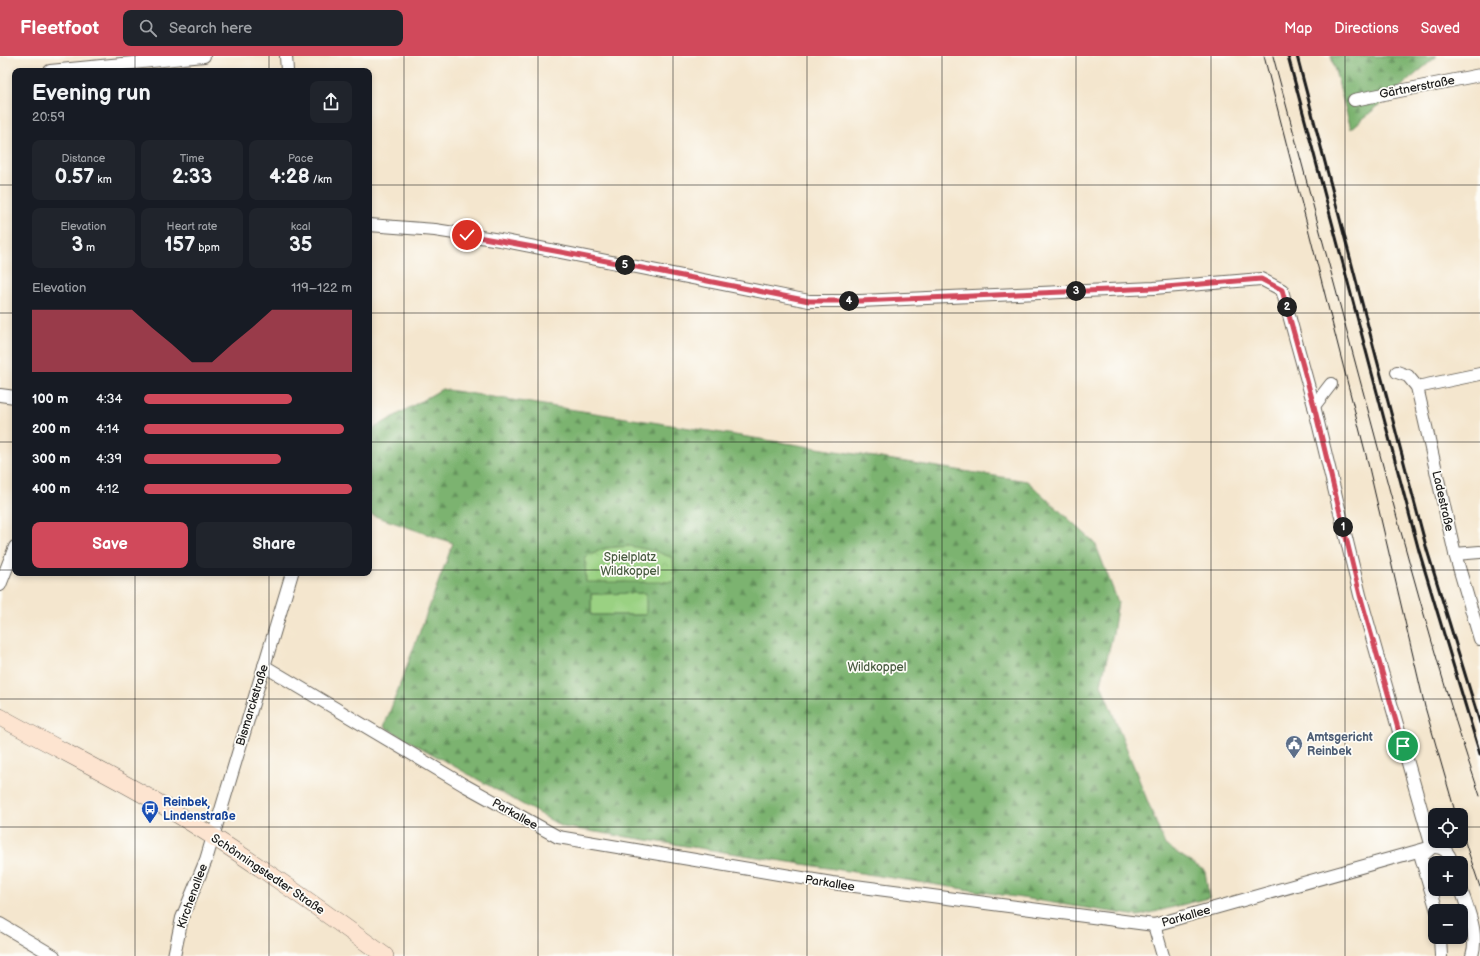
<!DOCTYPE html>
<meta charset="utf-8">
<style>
body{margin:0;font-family:"Balsamiq Sans",sans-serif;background:#20242c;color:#f1f3f6;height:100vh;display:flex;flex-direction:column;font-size:15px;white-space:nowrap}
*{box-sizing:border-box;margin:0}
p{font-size:13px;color:#9ea1a6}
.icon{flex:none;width:22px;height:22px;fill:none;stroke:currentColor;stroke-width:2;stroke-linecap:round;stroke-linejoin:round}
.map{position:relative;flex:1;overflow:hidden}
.details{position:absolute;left:12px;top:12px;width:360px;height:508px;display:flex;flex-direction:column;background:#171b24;border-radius:8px;box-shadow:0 2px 6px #0003}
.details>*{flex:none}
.buttons{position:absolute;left:1428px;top:752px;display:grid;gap:8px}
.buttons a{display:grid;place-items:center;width:40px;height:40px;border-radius:8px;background:#171b24;box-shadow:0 2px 6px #0003;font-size:20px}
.pin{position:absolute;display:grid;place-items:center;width:34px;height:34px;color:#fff;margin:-17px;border:2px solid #fff;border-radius:50%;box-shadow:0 1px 4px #0007}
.km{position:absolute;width:20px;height:20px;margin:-10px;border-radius:50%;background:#222;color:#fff;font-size:11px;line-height:20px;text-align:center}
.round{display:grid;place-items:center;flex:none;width:42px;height:42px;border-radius:8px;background:#20242c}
.summary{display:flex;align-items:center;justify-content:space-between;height:68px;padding:0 20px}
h1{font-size:22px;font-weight:600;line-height:30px}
.stats{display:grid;grid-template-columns:repeat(3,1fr);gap:6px;height:68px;padding:4px 20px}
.stats div{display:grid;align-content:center;border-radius:8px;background:#20242c;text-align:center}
.stats b{font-size:20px;font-weight:600}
.stats small{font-size:11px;font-weight:400}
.stats p{font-size:11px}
.chart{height:112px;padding:8px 20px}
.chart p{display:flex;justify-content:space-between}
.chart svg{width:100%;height:72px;margin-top:4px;fill:#d1495b;opacity:.7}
.button{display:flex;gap:8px;margin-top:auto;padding:8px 20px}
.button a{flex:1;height:46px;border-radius:8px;background:#d1495b;color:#fff;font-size:16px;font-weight:600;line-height:46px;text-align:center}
.button a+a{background:#20242c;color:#f1f3f6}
ul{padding:0 20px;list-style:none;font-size:13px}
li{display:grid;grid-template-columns:64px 48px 1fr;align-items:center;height:30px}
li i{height:10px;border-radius:5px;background:#d1495b}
header{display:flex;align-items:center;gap:24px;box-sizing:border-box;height:56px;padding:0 20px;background:#d1495b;color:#fff}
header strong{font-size:19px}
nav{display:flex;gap:22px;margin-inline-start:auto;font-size:14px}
.search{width:280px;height:36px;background:#20242c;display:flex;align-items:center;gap:10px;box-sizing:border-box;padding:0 14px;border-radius:8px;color:#9ea1a6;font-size:15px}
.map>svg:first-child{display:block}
.green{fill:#9ad182;stroke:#5b764f}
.forest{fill:url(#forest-firs);stroke:#4c6846;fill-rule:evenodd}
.park{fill:url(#park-crowns);stroke:#5b764f}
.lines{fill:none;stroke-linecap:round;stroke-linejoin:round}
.street-casing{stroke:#68635a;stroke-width:14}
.secondary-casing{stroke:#68635a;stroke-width:18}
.street{stroke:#fff;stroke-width:12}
.secondary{stroke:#fde4d0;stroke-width:17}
.tram{stroke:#1c1c1c;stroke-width:1}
.rail{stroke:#1c1c1c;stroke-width:3}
.route-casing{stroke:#fff;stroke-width:8}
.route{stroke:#d1495b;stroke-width:5}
.grid{fill:none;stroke:#1c1c1c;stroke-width:1;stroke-opacity:0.55}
.labels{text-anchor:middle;stroke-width:3.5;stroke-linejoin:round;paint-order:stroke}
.street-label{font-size:12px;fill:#1c1c1c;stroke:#fdfcf7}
.park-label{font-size:12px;fill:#485b40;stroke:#fdfcf7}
.service-label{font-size:12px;font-weight:bold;fill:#4e5e75;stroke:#fdfcf7;text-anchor:start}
.transit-label{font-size:12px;font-weight:bold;fill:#164399;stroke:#fdfcf7;text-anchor:start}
</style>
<header>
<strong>Fleetfoot</strong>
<div class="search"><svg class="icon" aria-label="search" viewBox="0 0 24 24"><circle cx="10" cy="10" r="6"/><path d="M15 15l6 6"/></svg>Search here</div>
<nav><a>Map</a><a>Directions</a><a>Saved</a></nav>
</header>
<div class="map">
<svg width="1480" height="900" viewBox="0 0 1480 900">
<defs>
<pattern id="forest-firs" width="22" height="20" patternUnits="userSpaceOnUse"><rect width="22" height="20" fill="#7bb370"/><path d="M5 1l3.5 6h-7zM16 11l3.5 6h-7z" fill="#64915b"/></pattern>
<pattern id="park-crowns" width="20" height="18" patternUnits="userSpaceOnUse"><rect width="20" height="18" fill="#9ad182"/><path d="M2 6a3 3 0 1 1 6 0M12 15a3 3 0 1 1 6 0" fill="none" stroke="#84b370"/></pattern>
</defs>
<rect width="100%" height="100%" fill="#fdfcf7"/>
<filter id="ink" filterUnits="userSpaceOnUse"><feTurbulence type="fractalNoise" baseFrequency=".025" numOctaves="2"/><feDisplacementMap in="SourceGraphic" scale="8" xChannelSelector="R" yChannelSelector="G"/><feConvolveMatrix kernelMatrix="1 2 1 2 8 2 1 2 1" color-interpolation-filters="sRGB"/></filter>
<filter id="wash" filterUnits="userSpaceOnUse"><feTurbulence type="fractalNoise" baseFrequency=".012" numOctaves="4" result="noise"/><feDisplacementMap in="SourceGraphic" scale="16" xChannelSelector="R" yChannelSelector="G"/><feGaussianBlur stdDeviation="0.9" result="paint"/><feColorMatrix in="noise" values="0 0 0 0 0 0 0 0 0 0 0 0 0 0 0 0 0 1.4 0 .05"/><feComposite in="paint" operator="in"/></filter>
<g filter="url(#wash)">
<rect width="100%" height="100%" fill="#f4e6ce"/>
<polygon class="green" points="646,537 647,559 591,559 591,538"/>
<g class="forest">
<polygon points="1331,0 1437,0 1351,73"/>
<path d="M 442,333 L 1027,425 L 1095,487 L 1118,546 L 1113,577 L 1101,628 L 1165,789 L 1205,815 L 1209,842 L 1138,860 L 563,771 L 384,671 L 453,487 L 369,458 L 369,375 ZM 629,490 L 586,526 L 585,501 L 606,492 ZM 646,537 L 646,559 L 591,559 L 591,538 Z"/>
</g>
<polygon class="park" points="629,490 655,495 673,502 675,526 586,526 585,501 606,492"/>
</g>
<g filter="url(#ink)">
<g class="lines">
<defs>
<g id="street">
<polyline points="286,0 287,15"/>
<polyline points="50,15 204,0"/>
<polyline points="1354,44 1480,19"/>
<polyline points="369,169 435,174 500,184 809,245 860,245 1154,232 1261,223 1282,234 1314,350 1360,539 1432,791"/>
<polyline points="1397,316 1408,320 1417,331 1455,498 1480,583"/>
<polyline points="1417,331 1480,318"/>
<polyline points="0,339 15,341"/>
<polyline points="1314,350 1331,328"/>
<polyline points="1455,498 1480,496"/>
<polyline points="0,529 15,491"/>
<path d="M 264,610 L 464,729 L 558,781 L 832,827 L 1154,869 L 1432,791 C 1443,790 1449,796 1452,807"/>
<polyline points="1431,792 1421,801 1437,855"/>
<path d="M 1461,833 C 1468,855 1479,877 1472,900"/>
<polyline points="0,868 54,900"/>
<polyline points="1154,869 1163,900"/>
<polyline points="1440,881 1441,900"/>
<polyline points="174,900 182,862 206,804 292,517"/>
</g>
<path id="secondary" d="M 0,661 C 54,691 109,718 162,749 C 239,795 312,847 385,900"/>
</defs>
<use href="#street" class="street-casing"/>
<use href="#secondary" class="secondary-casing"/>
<use href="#street" class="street"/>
<use href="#secondary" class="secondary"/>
<g class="tram">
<polyline points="1264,0 1366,399 1425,651 1456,759"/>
<path d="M 1273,0 C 1312,145 1351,291 1390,436 C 1418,538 1446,640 1480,740"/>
<polyline points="1461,774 1480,831"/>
</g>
<g class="rail">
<polyline points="1288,0 1419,495 1480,698"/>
<polyline points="1297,0 1427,494 1480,667"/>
</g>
</g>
</g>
<g class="lines" filter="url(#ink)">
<defs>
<polyline id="route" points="467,179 566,197 809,245 860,245 1154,232 1261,223 1282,234 1314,350 1360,539 1403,690"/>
</defs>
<use href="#route" class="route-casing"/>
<use href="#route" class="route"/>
</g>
<path class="grid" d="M 135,0 L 135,15M 269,0 L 269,15M 404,0 L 404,900M 538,0 L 538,900M 673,0 L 673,900M 807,0 L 807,900M 942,0 L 942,900M 1076,0 L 1076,900M 1211,0 L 1211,900M 1345,0 L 1345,900M 0,129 L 15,129M 369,129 L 1480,129M 0,257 L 15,257M 369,257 L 1480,257M 0,386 L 15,386M 369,386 L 1480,386M 0,514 L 15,514M 369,514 L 1480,514M 135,517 L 135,900M 269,517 L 269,900M 0,643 L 1480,643M 0,771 L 1435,771M 1461,771 L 1480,771"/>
<defs>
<symbol id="civic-pin" viewBox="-11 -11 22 30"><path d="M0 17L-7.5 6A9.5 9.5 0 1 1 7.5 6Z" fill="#5c6f8a" stroke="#fdfcf7"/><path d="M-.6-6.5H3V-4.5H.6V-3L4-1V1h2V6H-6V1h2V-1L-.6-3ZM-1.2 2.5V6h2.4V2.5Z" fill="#fff"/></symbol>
<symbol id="bus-pin" viewBox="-11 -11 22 30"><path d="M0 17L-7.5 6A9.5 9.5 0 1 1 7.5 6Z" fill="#1a4fb4" stroke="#fdfcf7"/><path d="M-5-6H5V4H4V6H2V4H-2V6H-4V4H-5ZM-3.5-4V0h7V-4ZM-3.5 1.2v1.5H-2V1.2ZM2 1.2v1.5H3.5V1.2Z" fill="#fff"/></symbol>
</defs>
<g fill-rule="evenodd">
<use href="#civic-pin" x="1284" y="678" width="20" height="27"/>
<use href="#bus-pin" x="140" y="743" width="20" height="27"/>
</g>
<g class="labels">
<g class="street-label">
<text transform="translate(1417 31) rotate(-11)" y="4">Gärtnerstraße</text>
<text transform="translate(1443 445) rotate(77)" y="4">Ladestraße</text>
<text transform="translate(252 649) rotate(-73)" y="4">Bismarckstraße</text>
<text transform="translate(515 758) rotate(29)" y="4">Parkallee</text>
<text transform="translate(268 818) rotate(34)" y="4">Schönningstedter Straße</text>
<text transform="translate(830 827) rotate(9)" y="4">Parkallee</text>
<text transform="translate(192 840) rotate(-70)" y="4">Kirchenallee</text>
<text transform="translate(1186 860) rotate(-16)" y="4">Parkallee</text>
</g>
<g class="park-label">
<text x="630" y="505">Spielplatz<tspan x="630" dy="14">Wildkoppel</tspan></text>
<text x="877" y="615">Wildkoppel</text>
</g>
<g class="service-label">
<text x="1307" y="685">Amtsgericht<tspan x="1307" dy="14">Reinbek</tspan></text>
</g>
<g class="transit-label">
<text x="163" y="750">Reinbek,<tspan x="163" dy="14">Lindenstraße</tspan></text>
</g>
</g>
</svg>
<div class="buttons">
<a><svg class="icon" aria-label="locate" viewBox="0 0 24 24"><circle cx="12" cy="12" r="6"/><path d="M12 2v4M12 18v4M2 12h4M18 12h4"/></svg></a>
<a>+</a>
<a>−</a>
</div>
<div class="pin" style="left:1403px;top:690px;background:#1e9e55"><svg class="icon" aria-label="arrive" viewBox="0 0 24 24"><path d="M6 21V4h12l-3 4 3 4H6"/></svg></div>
<div class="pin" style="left:467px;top:179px;background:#d93025"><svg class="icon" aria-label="check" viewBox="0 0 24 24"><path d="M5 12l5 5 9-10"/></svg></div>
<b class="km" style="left:1343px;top:471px">1</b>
<b class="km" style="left:1287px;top:251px">2</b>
<b class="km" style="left:1076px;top:235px">3</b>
<b class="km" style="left:849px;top:245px">4</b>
<b class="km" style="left:625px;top:209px">5</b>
<section class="details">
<div class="summary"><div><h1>Evening run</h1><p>20:59</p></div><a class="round"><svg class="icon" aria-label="share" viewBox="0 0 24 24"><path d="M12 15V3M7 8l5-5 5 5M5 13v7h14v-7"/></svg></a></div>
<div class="stats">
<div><p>Distance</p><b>0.57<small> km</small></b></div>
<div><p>Time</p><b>2:33</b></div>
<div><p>Pace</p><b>4:28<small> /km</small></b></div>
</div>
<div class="stats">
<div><p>Elevation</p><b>3<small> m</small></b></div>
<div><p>Heart rate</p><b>157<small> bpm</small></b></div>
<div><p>kcal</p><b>35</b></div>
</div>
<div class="chart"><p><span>Elevation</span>119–122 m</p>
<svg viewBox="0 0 160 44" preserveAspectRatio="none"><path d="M0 44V6L10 6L20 6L30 6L40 6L50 6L60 17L70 27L80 38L90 38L100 27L110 17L120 6L130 6L140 6L150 6L160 6V44z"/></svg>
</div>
<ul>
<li><b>100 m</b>4:34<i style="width:71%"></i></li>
<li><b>200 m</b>4:14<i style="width:96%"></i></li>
<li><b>300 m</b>4:39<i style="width:66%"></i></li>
<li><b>400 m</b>4:12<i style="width:100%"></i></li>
</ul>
<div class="button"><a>Save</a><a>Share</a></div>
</section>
</div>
